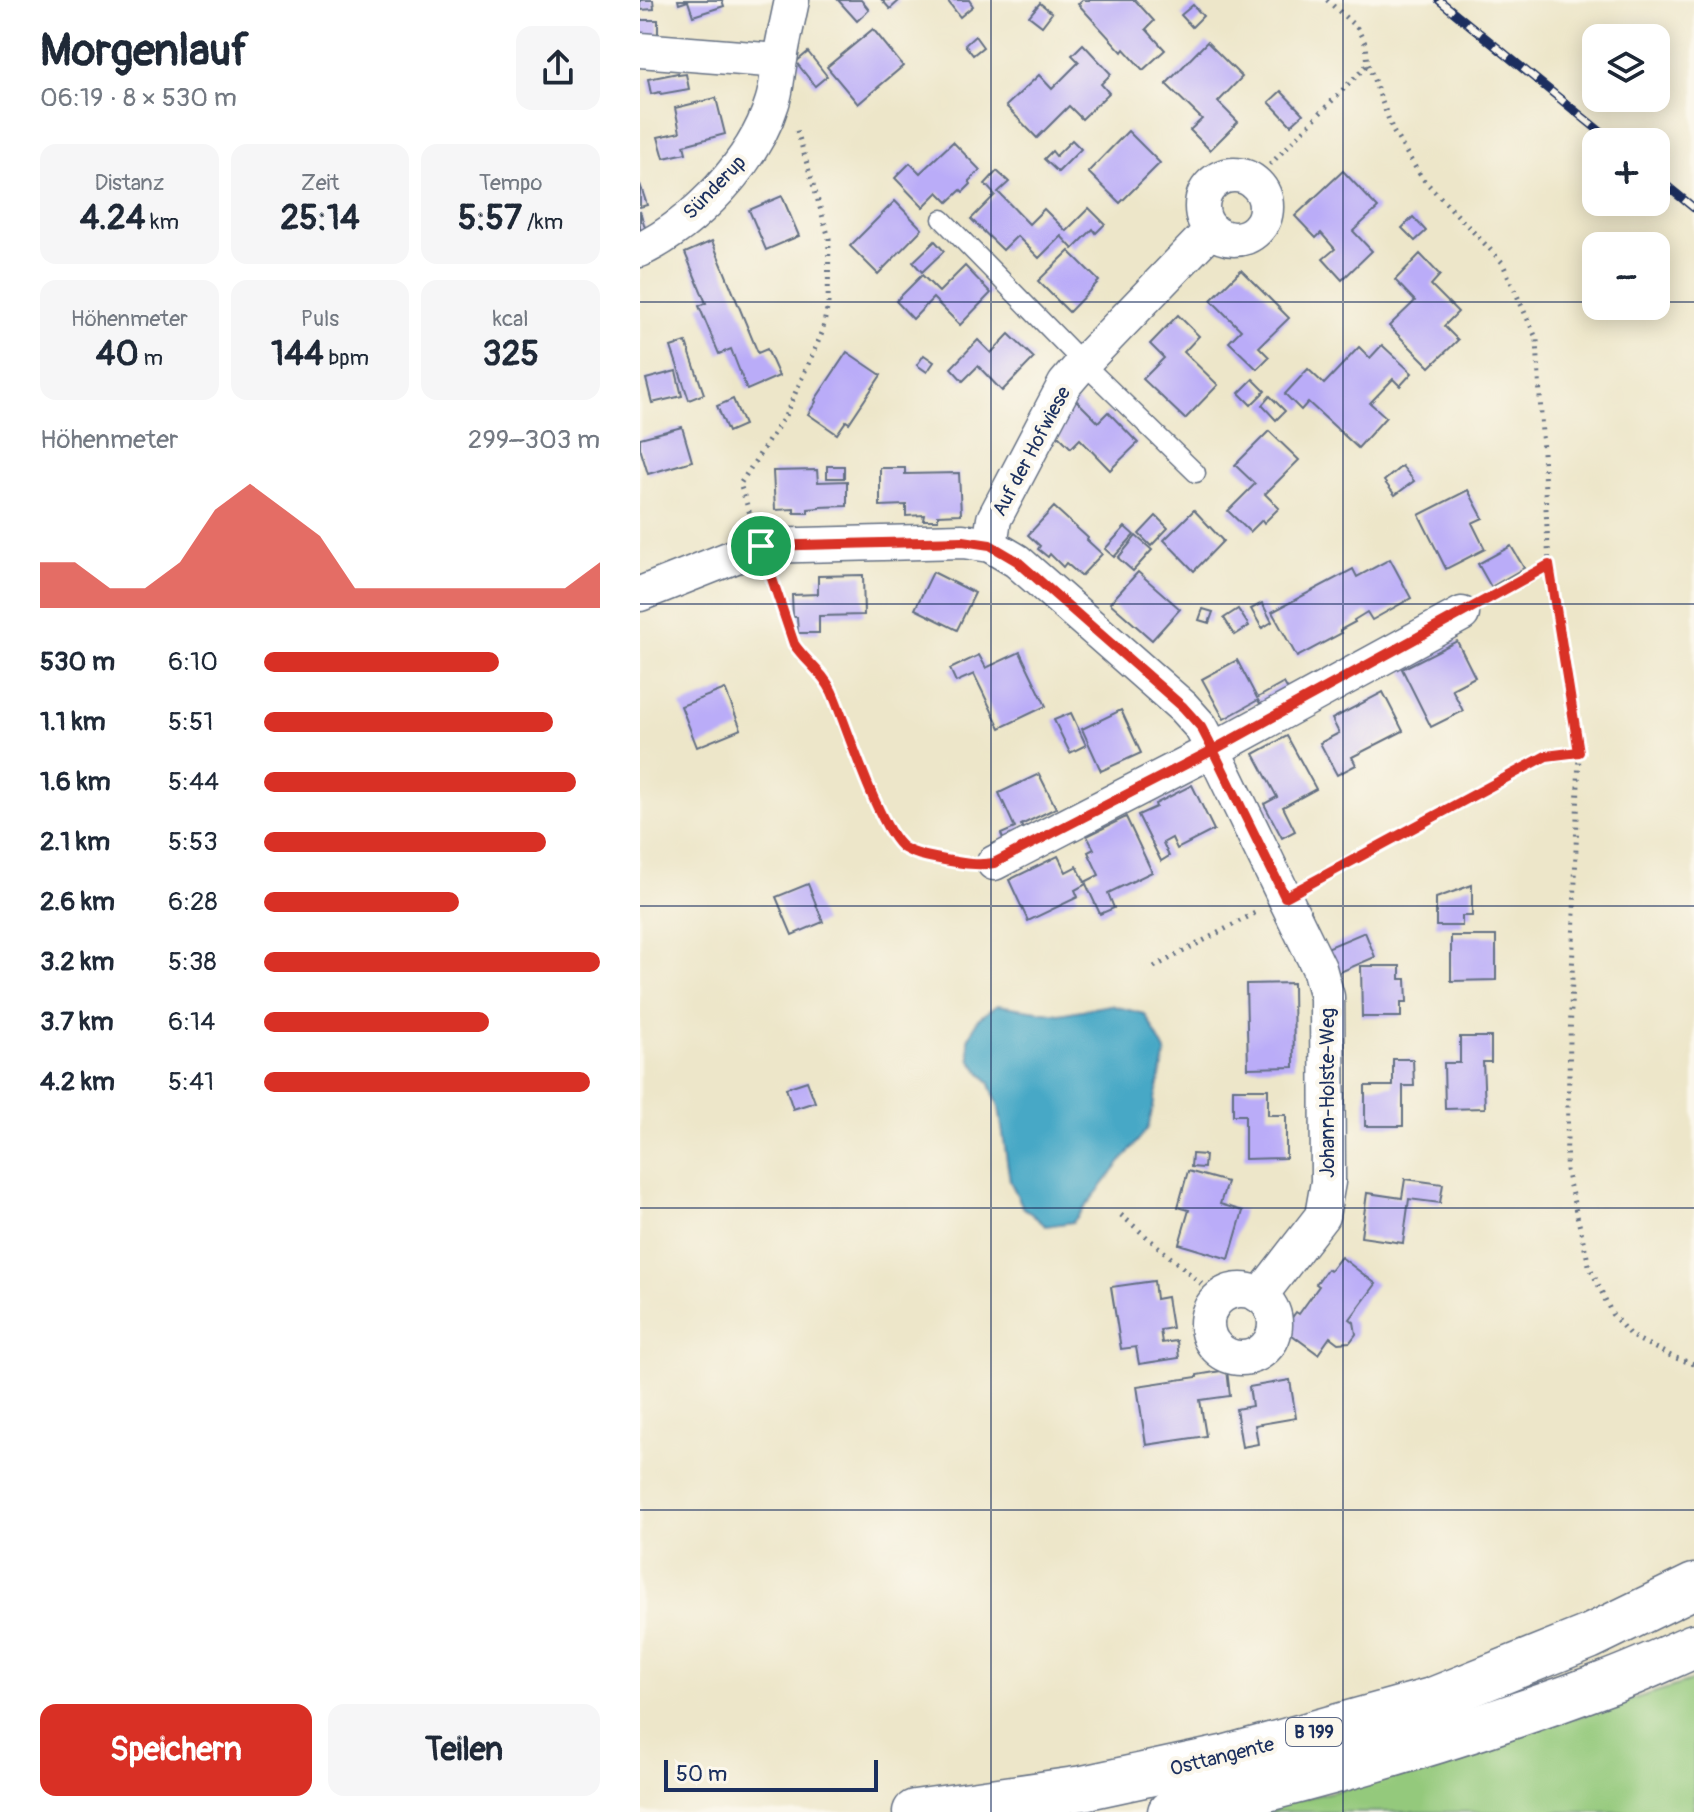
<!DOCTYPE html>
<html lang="de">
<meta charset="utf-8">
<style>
body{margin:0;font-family:Pangolin,sans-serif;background:#f6f6f7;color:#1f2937;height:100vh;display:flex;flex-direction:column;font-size:30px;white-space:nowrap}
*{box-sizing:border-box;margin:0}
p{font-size:26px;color:#747a83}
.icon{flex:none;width:44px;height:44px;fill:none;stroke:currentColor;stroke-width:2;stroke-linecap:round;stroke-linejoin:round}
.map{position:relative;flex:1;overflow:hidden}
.drawer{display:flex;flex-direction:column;background:#fff;width:640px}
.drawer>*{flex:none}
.fabs{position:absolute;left:942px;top:24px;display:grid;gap:16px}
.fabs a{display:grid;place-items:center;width:88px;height:88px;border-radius:16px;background:#fff;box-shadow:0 4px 20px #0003;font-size:40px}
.scale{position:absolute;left:24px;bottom:20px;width:214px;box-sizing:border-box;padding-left:8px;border:4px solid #1b2f5e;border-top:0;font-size:22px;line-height:28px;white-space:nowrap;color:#1b2f5e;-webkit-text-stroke:6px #fbf7ec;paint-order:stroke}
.pin{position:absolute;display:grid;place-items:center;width:68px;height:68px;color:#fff;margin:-34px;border:4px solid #fff;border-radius:50%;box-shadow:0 2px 8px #0007}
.round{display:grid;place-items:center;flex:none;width:84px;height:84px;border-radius:16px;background:#f6f6f7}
.head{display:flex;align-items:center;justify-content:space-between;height:136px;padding:0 40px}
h1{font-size:44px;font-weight:700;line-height:60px}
.stats{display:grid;grid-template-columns:repeat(3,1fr);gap:12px;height:136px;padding:8px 40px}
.stats div{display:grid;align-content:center;border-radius:16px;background:#f6f6f7;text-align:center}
.stats b{font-size:34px;font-weight:700}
.stats small{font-size:22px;font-weight:400}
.stats p{font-size:22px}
.chart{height:224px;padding:16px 40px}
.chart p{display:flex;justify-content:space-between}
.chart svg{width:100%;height:144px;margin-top:8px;fill:#d93025;opacity:.7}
.cta{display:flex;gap:16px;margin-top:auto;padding:16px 40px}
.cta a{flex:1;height:92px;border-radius:16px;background:#d93025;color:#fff;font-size:32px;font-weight:700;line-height:92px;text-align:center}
.cta a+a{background:#f6f6f7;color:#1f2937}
ul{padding:0 40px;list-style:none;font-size:26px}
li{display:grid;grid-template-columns:128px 96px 1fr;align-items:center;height:60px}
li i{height:20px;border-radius:10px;background:#d93025}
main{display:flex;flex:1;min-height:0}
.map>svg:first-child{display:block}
.green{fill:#94c97b;stroke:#587c6c;stroke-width:2}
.water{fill:#47a8c6;stroke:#316c92;stroke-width:2}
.building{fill:#baacf8}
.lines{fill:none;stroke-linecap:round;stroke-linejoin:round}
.lane-casing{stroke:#646f83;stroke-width:21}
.street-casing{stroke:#646f83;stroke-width:37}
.primary-casing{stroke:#646f83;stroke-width:47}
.path{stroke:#646f83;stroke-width:5;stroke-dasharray:2 6;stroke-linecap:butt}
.lane{stroke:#fff;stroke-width:18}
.street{stroke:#fff;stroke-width:34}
.primary{stroke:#fff;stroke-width:44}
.rail-casing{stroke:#1b2f5e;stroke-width:9}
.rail{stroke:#fbf7ec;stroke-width:6;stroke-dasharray:18;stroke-linecap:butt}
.route-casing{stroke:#fff;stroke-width:16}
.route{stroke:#d93025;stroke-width:10}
.grid{fill:none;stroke:#1b2f5e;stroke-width:2;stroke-opacity:0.55}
.labels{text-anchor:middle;stroke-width:8;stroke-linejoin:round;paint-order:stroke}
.shield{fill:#fbf7ec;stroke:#5e6b89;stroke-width:2}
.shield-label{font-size:18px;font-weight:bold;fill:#1b2f5e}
.street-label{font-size:20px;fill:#1b2f5e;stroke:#fbf7ec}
</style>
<main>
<section class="drawer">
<div class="head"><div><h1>Morgenlauf</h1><p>06:19 · 8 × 530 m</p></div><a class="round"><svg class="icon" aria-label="share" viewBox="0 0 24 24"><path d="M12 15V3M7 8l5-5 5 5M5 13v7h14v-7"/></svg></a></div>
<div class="stats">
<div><p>Distanz</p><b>4.24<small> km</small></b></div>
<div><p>Zeit</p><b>25:14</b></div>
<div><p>Tempo</p><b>5:57<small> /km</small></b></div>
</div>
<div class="stats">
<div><p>Höhenmeter</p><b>40<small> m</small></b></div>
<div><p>Puls</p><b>144<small> bpm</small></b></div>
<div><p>kcal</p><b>325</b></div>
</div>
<div class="chart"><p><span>Höhenmeter</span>299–303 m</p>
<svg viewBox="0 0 160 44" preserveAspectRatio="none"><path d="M0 44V30L10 30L20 38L30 38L40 30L50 14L60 6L70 14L80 22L90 38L100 38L110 38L120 38L130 38L140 38L150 38L160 30V44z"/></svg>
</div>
<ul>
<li><b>530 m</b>6:10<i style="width:70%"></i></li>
<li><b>1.1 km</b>5:51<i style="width:86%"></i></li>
<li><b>1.6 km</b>5:44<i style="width:93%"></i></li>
<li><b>2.1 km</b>5:53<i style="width:84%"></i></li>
<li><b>2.6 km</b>6:28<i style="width:58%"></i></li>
<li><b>3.2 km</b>5:38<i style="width:100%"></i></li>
<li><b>3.7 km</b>6:14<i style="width:67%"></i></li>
<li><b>4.2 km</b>5:41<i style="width:97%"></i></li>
</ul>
<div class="cta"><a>Speichern</a><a>Teilen</a></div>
</section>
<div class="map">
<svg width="1054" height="1812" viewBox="0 0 1054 1812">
<rect width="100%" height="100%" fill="#fbf7ec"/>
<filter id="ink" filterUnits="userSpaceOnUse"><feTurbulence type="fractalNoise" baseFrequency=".0125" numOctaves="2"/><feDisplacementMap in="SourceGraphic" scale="16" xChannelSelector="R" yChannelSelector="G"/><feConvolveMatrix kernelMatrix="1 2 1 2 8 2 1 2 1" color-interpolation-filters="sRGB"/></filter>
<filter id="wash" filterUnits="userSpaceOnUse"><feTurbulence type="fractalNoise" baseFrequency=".006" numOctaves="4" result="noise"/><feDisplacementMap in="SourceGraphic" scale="32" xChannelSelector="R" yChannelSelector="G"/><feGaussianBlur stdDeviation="1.8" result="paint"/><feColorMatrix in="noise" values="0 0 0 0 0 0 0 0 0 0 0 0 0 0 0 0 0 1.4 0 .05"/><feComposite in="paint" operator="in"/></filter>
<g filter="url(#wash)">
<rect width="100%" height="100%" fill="#ede6c9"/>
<polygon class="green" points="1054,1680 1054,1812 601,1812 709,1788"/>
<polygon class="water" points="357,1005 419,1014 470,1005 505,1014 526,1053 508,1128 433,1222 406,1226 383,1207 370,1181 359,1107 349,1082 331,1061 328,1040 338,1019"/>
<g id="blocks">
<g class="building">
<polygon points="0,0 13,0 14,9 0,10"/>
<polygon points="38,0 82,0 84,6 53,16 48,1 39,4"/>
<polygon points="198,0 221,0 229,10 217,21"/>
<polygon points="242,0 260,0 250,9"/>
<polygon points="307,0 329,0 333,6 320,17"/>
<polygon points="442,0 495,0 514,21 506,29 525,50 503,70 484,49 482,52 438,4"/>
<polygon points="400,3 412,13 402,26 389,16"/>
<polygon points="553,5 563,16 552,27 541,15"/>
<polygon points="0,20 18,20 18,41 0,42"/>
<polygon points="233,29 263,66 218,104 187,67"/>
<polygon points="335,36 343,47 333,55 325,45"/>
<polygon points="567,42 602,77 578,102 598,122 570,150 550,130 562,119 526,84"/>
<polygon points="443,44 471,74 461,84 469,93 442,119 429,106 397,138 366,106 399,75 412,89 439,62 432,55"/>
<polygon points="168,52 187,76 175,86 156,62"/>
<polygon points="38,73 38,75 46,74 49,89 21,94 20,92 11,94 8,79"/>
<polygon points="641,91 663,114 651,125 629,102"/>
<polygon points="76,98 85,134 44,145 46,153 24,158 18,137 40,132 35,108"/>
<polygon points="488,131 520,163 480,203 448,172"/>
<polygon points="432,140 441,149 418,172 404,159 412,151 416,156"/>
<polygon points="313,142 340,170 329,181 331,184 323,192 321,190 308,202 298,192 283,207 255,178 270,163 280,173"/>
<polygon points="357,171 369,182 358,192 389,224 404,209 426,231 449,208 465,224 456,233 453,229 433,249 421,236 399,258 377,236 363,250 331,219 355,195 345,184"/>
<polygon points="703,171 738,208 713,231 732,251 702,280 683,259 695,249 681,233 676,238 655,216"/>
<polygon points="0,184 7,205 0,207"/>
<polygon points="142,196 159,236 126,250 109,210"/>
<polygon points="255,201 282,229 238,274 210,246"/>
<polygon points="0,211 7,234 0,238"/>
<polygon points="773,217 786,231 775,241 762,228"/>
<polygon points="72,241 118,353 127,349 139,376 107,390 91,349 79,354 59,306 66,303 45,253"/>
<polygon points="295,241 304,251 282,272 273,262"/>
<polygon points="429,251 459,281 429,312 398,281"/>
<polygon points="780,254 800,275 791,285 818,312 804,326 818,340 790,367 749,326 775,301 755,280"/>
<polygon points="325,266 351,293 320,325 293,298 273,319 256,301 282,275 299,292"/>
<polygon points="601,270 649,318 619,347 629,357 617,369 589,342 601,330 571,300"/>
<polygon points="538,315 559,336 544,352 578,385 545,419 503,379 524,358 510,344"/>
<polygon points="369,334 394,358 362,391 338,366 323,381 311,368 338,340 351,353"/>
<polygon points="46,342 64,394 49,400 31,347"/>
<polygon points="742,345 772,373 760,386 753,379 730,403 746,417 718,448 668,402 661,410 645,394 668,369 684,384 719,347 730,358"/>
<polygon points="207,352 241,375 209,423 206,421 197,434 168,414 176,402 175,400"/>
<polygon points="284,355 294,362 287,372 277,365"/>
<polygon points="36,371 42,396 12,403 6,379"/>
<polygon points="613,379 625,391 611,405 599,393"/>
<polygon points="630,396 645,411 636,420 622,405"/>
<polygon points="93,399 104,425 88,432 77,406"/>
<polygon points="436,400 458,422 468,412 498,443 470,470 440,439 431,448 416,433"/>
<polygon points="42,427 52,461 8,474 0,448 0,438"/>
<polygon points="629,431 659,460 625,494 639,508 624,523 622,520 610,532 588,511 615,484 595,465"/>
<rect x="187" y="466" width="17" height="12"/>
<polygon points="762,466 774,481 755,495 744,481"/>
<polygon points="240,468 265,468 265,474 319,473 321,514 298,515 298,520 283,520 284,515 266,516 266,505 240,506"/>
<polygon points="177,470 178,482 207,481 207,506 179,507 179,508 168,509 168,513 154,513 154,509 135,510 133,471"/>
<polygon points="828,490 843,518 832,523 845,549 806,569 779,515"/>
<polygon points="414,507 448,538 447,540 462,554 441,576 426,563 423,567 410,554 408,557 398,549 400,546 388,535"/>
<polygon points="554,510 583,541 554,571 524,540"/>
<polygon points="516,516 528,528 511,546 499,534"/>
<polygon points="485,527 494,535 474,557 465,549"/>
<polygon points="496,536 512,550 493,571 478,558"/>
<polygon points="871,546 884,568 851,587 838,564"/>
<polygon points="750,559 771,598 732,620 727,612 714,620 715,622 700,630 702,633 657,657 632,612 713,569 717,577"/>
<polygon points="293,572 335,593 317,630 275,609"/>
<polygon points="498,572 540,609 512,640 470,603"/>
<polygon points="223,575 224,615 179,616 179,633 158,633 157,617 153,617 152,595 178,594 178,576"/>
<polygon points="622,603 632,622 622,628 611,609"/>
<polygon points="563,609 573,612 569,623 559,620"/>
<polygon points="598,609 609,626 595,635 584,618"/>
<polygon points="817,641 835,677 812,689 823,711 791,727 762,669"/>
<polygon points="380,652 406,706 360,728 334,674 316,682 310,669 339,655 346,668"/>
<polygon points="597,660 617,698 644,683 653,699 625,713 618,700 584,719 562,679"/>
<polygon points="85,689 101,729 57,747 41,706"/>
<polygon points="743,692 763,731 712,757 716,765 697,775 680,743 699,733 692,719"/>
<polygon points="481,710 501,753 461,771 442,729"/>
<polygon points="431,713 446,745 430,753 414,720"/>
<polygon points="647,736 676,789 643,807 655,831 642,838 624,804 637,797 614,754"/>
<polygon points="399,774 416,808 381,825 387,838 367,848 361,834 375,828 359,793"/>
<polygon points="552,785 574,830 537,849 532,838 523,843 529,856 521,861 498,815 516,807 515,804"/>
<polygon points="486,817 512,872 468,893 474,908 460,914 445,882 459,875 448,852 454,849 447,836"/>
<polygon points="418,856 426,872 437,866 446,884 435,890 438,897 388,921 369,880"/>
<polygon points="168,884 183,922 152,935 136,897"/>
<polygon points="832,885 832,916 822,916 822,926 796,926 796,898"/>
<polygon points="725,932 735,957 698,973 687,948"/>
<polygon points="811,936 856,936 856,980 811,981"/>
<polygon points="721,966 760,966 760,979 766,979 767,1002 761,1002 761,1017 722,1017"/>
<polygon points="653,983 654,1067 608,1068 606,984"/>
<polygon points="820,1037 851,1037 851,1062 843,1062 845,1108 805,1109 804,1063 820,1063"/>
<polygon points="753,1059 773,1059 774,1086 763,1086 763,1126 725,1126 725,1086 753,1086"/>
<polygon points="167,1081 175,1102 153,1109 146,1088"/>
<polygon points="593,1089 628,1089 628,1115 646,1115 646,1158 605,1159 605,1115 593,1115"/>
<polygon points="552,1154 565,1155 564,1168 551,1167"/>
<polygon points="548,1171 587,1182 580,1204 603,1211 589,1259 539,1244 549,1210 538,1207"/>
<polygon points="765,1179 803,1184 800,1203 769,1199 763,1243 721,1237 727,1193 762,1198"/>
<polygon points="701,1257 736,1284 710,1319 714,1322 716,1334 710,1342 698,1343 690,1337 678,1354 644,1329 656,1312 659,1314 679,1286 676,1284 687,1269 690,1271"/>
<polygon points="514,1281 516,1299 527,1297 532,1328 520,1330 522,1343 537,1341 539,1358 499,1364 496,1347 481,1349 471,1287"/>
<polygon points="587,1370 590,1396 560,1400 566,1436 506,1445 497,1386 557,1377 557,1375"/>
<polygon points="650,1380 656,1418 615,1425 618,1444 602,1447 596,1409 612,1406 609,1387"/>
</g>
</g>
</g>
<g filter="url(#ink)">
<use href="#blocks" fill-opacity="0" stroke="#646f83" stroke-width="2"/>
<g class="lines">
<defs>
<polyline id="lane" points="302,219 443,363 556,473"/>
<g id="street">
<polyline points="0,50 139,61"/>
<circle cx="594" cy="207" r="32"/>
<path d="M 0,250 C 55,223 114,162 132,103 C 137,89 137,74 140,60 C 143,40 148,20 152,0"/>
<polyline points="350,545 354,519 425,384 443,363 571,230"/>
<polyline points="0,594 121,546 323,541 350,545 377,561 543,707 561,727 573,750 679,968 687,997 688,1182 682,1216 620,1296"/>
<polyline points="354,863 573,750 822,614"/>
<circle cx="601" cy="1324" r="34"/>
</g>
<g id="primary">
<polyline points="275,1812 443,1788 587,1757 792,1700 949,1637 1054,1586"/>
<path d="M 530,1812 C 675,1780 824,1736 964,1684 C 995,1673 1024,1659 1054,1646"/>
</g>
</defs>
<use href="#lane" class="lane-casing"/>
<use href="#street" class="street-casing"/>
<use href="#primary" class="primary-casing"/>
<g class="path">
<polyline points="687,0 717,28 726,45 728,64 753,131 782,178 862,262 897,340 909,565 939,752 926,1170 949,1265 972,1314 991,1336 1033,1357 1054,1364"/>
<polyline points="613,182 728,64"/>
<polyline points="112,520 100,484 145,416 182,333 188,304 189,238 156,127"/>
<polyline points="131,575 154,644 162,656 176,668 190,688 245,823 261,846 276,854 324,863"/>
<polyline points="847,600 909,565"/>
<polyline points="668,884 906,756 939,752"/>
<polyline points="514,967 617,912"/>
<polyline points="481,1215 578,1298"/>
</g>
<use href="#lane" class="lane"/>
<use href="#street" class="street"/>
<use href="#primary" class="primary"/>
<defs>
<g id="rail">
<polyline points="799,0 973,142"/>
<polyline points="1016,177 1054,208"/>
</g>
</defs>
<use href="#rail" class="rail-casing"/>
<use href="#rail" class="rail"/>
</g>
</g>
<g class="lines" filter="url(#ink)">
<defs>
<path id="route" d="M 121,546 L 154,644 C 165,661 183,672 192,692 C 206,724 240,832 264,848 C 277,856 291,857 305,860 C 322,863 337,866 354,863 L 573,750 L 909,565 L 939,752 L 906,756 L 645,897 L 573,750 L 561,727 L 543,707 L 377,561 L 350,545 L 323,541 L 121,546"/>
</defs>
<use href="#route" class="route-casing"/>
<use href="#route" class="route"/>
</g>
<path class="grid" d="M 351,0 L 351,1812M 703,0 L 703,1812M 0,302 L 956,302M 1016,302 L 1054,302M 0,604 L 1054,604M 0,906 L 1054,906M 0,1208 L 1054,1208M 0,1510 L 1054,1510"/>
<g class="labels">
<rect class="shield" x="646" y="1718" width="56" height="28" rx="6"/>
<g class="shield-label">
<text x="674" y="1738">B 199</text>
</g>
<g class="street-label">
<text transform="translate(74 187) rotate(-46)" y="7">Sünderup</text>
<text transform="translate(391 451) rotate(-62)" y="7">Auf der Hofwiese</text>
<text transform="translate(687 1093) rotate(-90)" y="7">Johann-Holste-Weg</text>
<text transform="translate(582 1756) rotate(-14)" y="7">Osttangente</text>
</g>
</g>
</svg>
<div class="fabs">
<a><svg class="icon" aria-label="layers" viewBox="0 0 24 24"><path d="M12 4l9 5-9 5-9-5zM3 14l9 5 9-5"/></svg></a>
<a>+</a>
<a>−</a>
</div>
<div class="scale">50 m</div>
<div class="pin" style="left:121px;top:546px;background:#1e9e55"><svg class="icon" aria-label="arrive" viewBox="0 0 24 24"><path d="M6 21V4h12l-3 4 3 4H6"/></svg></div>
</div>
</main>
